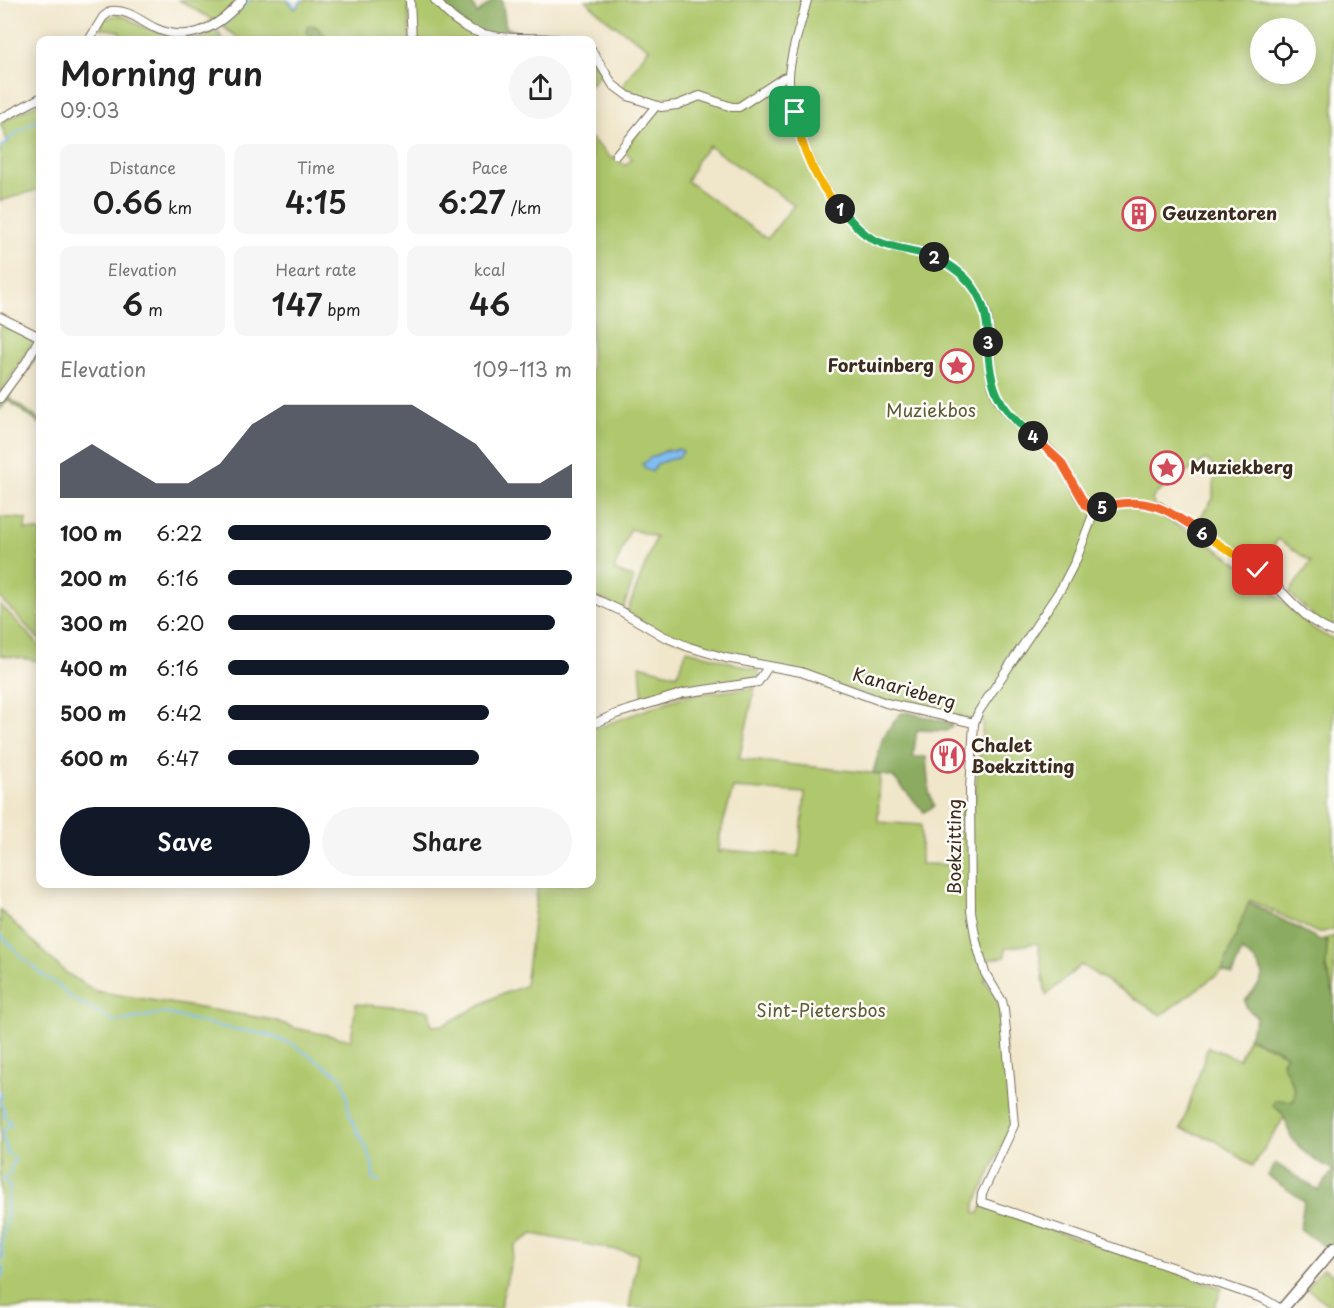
<!DOCTYPE html>
<meta charset="utf-8">
<style>
body{margin:0;font-family:"Playpen Sans",sans-serif;background:#f6f6f6;color:#222;height:100vh;display:flex;flex-direction:column;font-size:22px;white-space:nowrap}
*{box-sizing:border-box;margin:0}
p{font-size:20px;color:#767676}
.icon{flex:none;width:33px;height:33px;fill:none;stroke:currentColor;stroke-width:2;stroke-linecap:round;stroke-linejoin:round}
.map{position:relative;flex:1;overflow:hidden}
.drawer{position:absolute;left:36px;top:36px;width:560px;height:852px;display:flex;flex-direction:column;background:#fff;border-radius:12px;box-shadow:0 3px 15px #0003}
.drawer>*{flex:none}
.tools{position:absolute;left:1250px;top:18px;display:grid;gap:12px}
.tools a{display:grid;place-items:center;width:66px;height:66px;border-radius:50%;background:#fff;box-shadow:0 3px 15px #0003;font-size:30px}
.pin{position:absolute;display:grid;place-items:center;width:51px;height:51px;color:#fff;margin:-26px;border-radius:12px;box-shadow:0 3px 9px #0006}
.km{position:absolute;width:30px;height:30px;margin:-15px;border-radius:50%;background:#222;color:#fff;font-size:16px;line-height:30px;text-align:center}
.round{display:grid;place-items:center;flex:none;width:63px;height:63px;border-radius:32px;background:#f6f6f6}
.summary{display:flex;align-items:center;justify-content:space-between;height:102px;padding:0 24px}
h1{font-size:33px;font-weight:600;line-height:45px}
.metrics{display:grid;grid-template-columns:repeat(3,1fr);gap:9px;height:102px;padding:6px 24px}
.metrics div{display:grid;align-content:center;border-radius:12px;background:#f6f6f6;text-align:center}
.metrics b{font-size:30px;font-weight:600}
.metrics small{font-size:16px;font-weight:400}
.metrics p{font-size:16px}
.chart{height:168px;padding:12px 24px}
.chart p{display:flex;justify-content:space-between}
.chart svg{width:100%;height:108px;margin-top:6px;fill:#111827;opacity:.7}
.button{display:flex;gap:12px;margin-top:auto;padding:12px 24px}
.button a{flex:1;height:69px;border-radius:36px;background:#111827;color:#fff;font-size:24px;font-weight:600;line-height:69px;text-align:center}
.button a+a{background:#f6f6f6;color:#222}
ul{padding:0 24px;list-style:none;font-size:20px}
li{display:grid;grid-template-columns:96px 72px 1fr;align-items:center;height:45px}
li i{height:15px;border-radius:8px;background:#111827}
.map>svg:first-child{display:block}
.green{fill:#afc86d;stroke:#757946;stroke-width:1.5;fill-rule:evenodd}
.forest{fill:#8bac60;stroke:#636b3f;stroke-width:1.5}
.water{fill:#80bdf3;stroke:#5e7488;stroke-width:1.5}
.lines{fill:none;stroke-linecap:round;stroke-linejoin:round}
.stream{stroke:#80bdf3;stroke-width:2}
.minor-casing{stroke:#7a6c5a;stroke-width:10}
.secondary-casing{stroke:#7a6c5a;stroke-width:13}
.minor{stroke:#fff;stroke-width:8}
.secondary{stroke:#fff;stroke-width:10}
.split-1-casing{stroke:#fff;stroke-width:12}
.split-2-casing{stroke:#fff;stroke-width:12}
.split-3-casing{stroke:#fff;stroke-width:12}
.split-4-casing{stroke:#fff;stroke-width:12}
.split-5-casing{stroke:#fff;stroke-width:12}
.split-6-casing{stroke:#fff;stroke-width:12}
.split-7-casing{stroke:#fff;stroke-width:12}
.split-1{stroke:#f5b400;stroke-width:8}
.split-2{stroke:#22a559;stroke-width:8}
.split-3{stroke:#22a559;stroke-width:8}
.split-4{stroke:#22a559;stroke-width:8}
.split-5{stroke:#f0652b;stroke-width:8}
.split-6{stroke:#f0652b;stroke-width:8}
.split-7{stroke:#f5b400;stroke-width:8}
.labels{text-anchor:middle;stroke-width:5;stroke-linejoin:round;paint-order:stroke}
.poi-label{font-size:18px;font-weight:bold;fill:#3b2a1e;stroke:#fdfcf7;text-anchor:start}
.park-label{font-size:18px;fill:#5e5936;stroke:#fdfcf7}
.street-label{font-size:18px;fill:#3b2a1e;stroke:#fdfcf7}
</style>
<div class="map">
<svg width="1334" height="1308" viewBox="0 0 1334 1308">
<rect width="100%" height="100%" fill="#fdfcf7"/>
<filter id="ink" filterUnits="userSpaceOnUse"><feTurbulence type="fractalNoise" baseFrequency=".0167" numOctaves="2"/><feDisplacementMap in="SourceGraphic" scale="12" xChannelSelector="R" yChannelSelector="G"/><feConvolveMatrix kernelMatrix="1 2 1 2 8 2 1 2 1" color-interpolation-filters="sRGB"/></filter>
<filter id="wash" filterUnits="userSpaceOnUse"><feTurbulence type="fractalNoise" baseFrequency=".008" numOctaves="4" result="noise"/><feDisplacementMap in="SourceGraphic" scale="24" xChannelSelector="R" yChannelSelector="G"/><feGaussianBlur stdDeviation="1.35" result="paint"/><feColorMatrix in="noise" values="0 0 0 0 0 0 0 0 0 0 0 0 0 0 0 0 0 1.4 0 .05"/><feComposite in="paint" operator="in"/></filter>
<g filter="url(#wash)">
<rect width="100%" height="100%" fill="#f0e6ca"/>
<g class="green">
<polygon points="179,0 239,0 212,24 197,29 213,20"/>
<polygon points="244,0 287,0 295,9 303,0 408,0 410,40 330,40 315,26 309,26 306,32 315,40 242,40 220,25"/>
<polygon points="411,0 433,0 521,40 413,40"/>
<path d="M 585,0 L 1334,0 L 1334,629 L 1321,623 L 1289,593 L 1311,562 L 1278,539 L 1260,568 L 1195,525 L 1213,499 L 1213,484 L 1218,470 L 1206,459 L 1156,494 L 1152,499 L 1157,514 C 1189,531 1222,551 1251,573 C 1278,592 1304,630 1334,639 L 1334,929 L 1323,932 L 1316,932 L 1250,900 L 1222,971 L 1161,1015 L 1081,965 L 1046,995 L 1038,943 L 1005,948 L 1005,957 L 985,960 L 988,976 L 984,980 L 994,993 L 1001,1010 L 1012,1123 L 986,1182 L 975,1203 L 975,1213 L 979,1214 L 982,1206 L 1222,1288 L 1214,1308 L 629,1308 L 638,1254 L 533,1234 L 515,1245 L 500,1308 L 0,1308 L 0,910 L 65,972 L 95,991 L 274,1020 L 295,1028 L 351,1040 L 356,1004 L 429,1010 L 432,1026 L 444,1025 L 497,996 L 525,986 L 538,884 L 591,884 L 591,730 L 673,700 L 698,694 L 755,688 L 739,759 L 880,774 L 878,822 L 921,825 L 921,864 L 958,865 L 960,802 L 974,803 L 983,722 L 889,701 L 665,636 L 627,612 L 656,537 L 630,529 L 614,570 L 634,578 L 623,609 L 591,595 L 591,138 L 612,159 L 615,156 L 625,166 L 632,159 L 623,150 L 656,109 L 678,103 L 657,104 L 621,89 C 629,74 639,62 649,48 L 611,23 ZM 1260,28 L 1305,28 L 1305,74 L 1260,74 ZM 709,146 L 794,205 L 767,239 L 687,181 L 699,157 ZM 667,450 L 674,457 L 657,464 L 649,459 ZM 733,788 L 805,793 L 799,856 L 724,850 L 719,853 L 720,835 Z"/>
<polygon points="117,15 126,17 139,25 176,38 200,38 213,30 218,32 223,40 123,40 119,31 100,28 104,19"/>
<polygon points="591,54 602,72 591,85"/>
<polygon points="40,102 40,189 0,201 0,147 8,142 0,123"/>
<polygon points="0,320 27,333 33,342 0,394"/>
<polygon points="0,517 26,519 25,530 40,531 40,640 0,598"/>
<polygon points="0,604 40,646 40,661 0,655"/>
<polygon points="687,650 758,670 759,676 757,680 643,702 640,665 677,675"/>
<polygon points="1334,936 1334,996 1326,968 1327,942 1324,939"/>
<polygon points="1248,1038 1276,1049 1286,1055 1282,1062 1295,1090 1295,1101 1277,1108 1285,1116 1253,1166 1213,1139 1181,1129 1208,1047 1239,1059"/>
<polygon points="1323,1268 1334,1275 1334,1308 1306,1288"/>
</g>
<g class="forest">
<polygon points="437,0 471,0 477,14 493,0 502,0 506,27 522,35 474,32"/>
<polygon points="308,26 315,26 330,40 315,40 306,32"/>
<polygon points="40,345 40,352 8,397 40,420 40,424 7,400 0,410 0,402"/>
<polygon points="907,712 950,723 952,727 946,731 917,730 913,757 926,757 929,792 934,806 924,812 893,777 873,773 883,737 900,714"/>
<path d="M 1249,902 L 1320,940 L 1324,939 L 1327,942 L 1326,968 L 1334,996 L 1334,1243 L 1328,1249 L 1300,1229 L 1304,1201 L 1268,1176 L 1275,1163 L 1318,1190 L 1333,1171 C 1328,1166 1323,1164 1316,1161 C 1314,1160 1297,1145 1295,1142 C 1283,1130 1291,1115 1273,1106 L 1275,1100 L 1294,1101 L 1295,1090 L 1282,1062 L 1286,1055 L 1276,1049 L 1248,1038 L 1257,1017 L 1246,1007 L 1245,1001 L 1259,984 L 1263,974 L 1255,961 L 1242,951 L 1232,975 L 1222,971 Z"/>
</g>
<path class="water" d="M 679,449 L 683,451 L 680,456 L 657,464 L 652,472 L 646,469 L 642,464 C 653,455 665,450 679,449 Z"/>
<g class="lines">
<g class="stream">
<polyline points="289,0 295,7 302,0"/>
<polyline points="223,26 249,0"/>
<polyline points="216,33 218,31"/>
<polyline points="0,148 16,133 40,119"/>
<path d="M 0,934 L 23,958 L 44,976 L 62,988 L 71,998 L 116,1022 L 164,1013 L 222,1027 L 268,1035 L 292,1044 L 343,1078 C 343,1084 345,1086 346,1091 C 348,1099 347,1108 350,1115 C 357,1136 375,1155 373,1178 L 375,1180 L 380,1180"/>
<polyline points="0,1091 2,1098 0,1101"/>
<path d="M 0,1104 L 4,1108 L 4,1116 L 12,1124 L 3,1130 L 3,1140 L 6,1144 C 4,1154 9,1153 15,1158 L 9,1175 L 3,1178 L 10,1187 L 6,1212 L 8,1215 C 3,1227 4,1238 1,1251 L 4,1256 L 0,1262"/>
<polyline points="0,1282 4,1272 0,1263"/>
</g>
</g>
</g>
<g filter="url(#ink)">
<g class="lines">
<defs>
<g id="minor">
<polyline points="410,0 412,40"/>
<path d="M 435,0 C 460,30 481,38 520,38 C 534,38 548,38 562,40"/>
<path d="M 807,0 C 801,24 791,50 789,75 C 788,85 792,97 794,106 C 803,153 816,184 849,218 C 858,228 868,238 881,243 C 893,248 907,249 921,252 C 943,259 966,274 978,294 C 996,321 985,357 993,387 C 1003,421 1039,434 1059,460 C 1072,475 1076,502 1094,512"/>
<path d="M 89,40 L 103,17 L 111,11 C 128,9 140,21 155,28 C 188,44 220,27 242,0"/>
<polyline points="591,49 613,85 628,96 661,107 677,105 700,96 732,107 739,107 783,78 789,76"/>
<polyline points="0,119 40,98"/>
<polyline points="616,155 656,106"/>
<polyline points="0,317 40,337"/>
<polyline points="0,398 27,361 40,337"/>
<polyline points="1094,512 1076,560 1062,587 979,711 974,723 970,789 971,911 976,941 985,973 1002,1001 1004,1009 1014,1125 982,1194 981,1202 1264,1299 1279,1308"/>
<path d="M 1094,512 L 1101,507 L 1128,502 L 1159,506 L 1258,570 C 1283,589 1304,622 1334,632"/>
<polyline points="591,597 619,610 663,636 689,647 726,658 801,672 886,703 974,723"/>
<polyline points="591,725 616,714 684,693 758,682 768,667"/>
</g>
<polyline id="secondary" points="1283,1308 1334,1248"/>
</defs>
<use href="#minor" class="minor-casing"/>
<use href="#secondary" class="secondary-casing"/>
<use href="#minor" class="minor"/>
<use href="#secondary" class="secondary"/>
</g>
</g>
<g class="lines" filter="url(#ink)">
<defs>
<path id="split-1" d="M 795,112 C 801,148 816,182 840,209"/>
<path id="split-2" d="M 840,209 C 852,221 863,236 879,242 C 897,250 916,250 934,257"/>
<path id="split-3" d="M 934,257 C 973,275 988,301 988,342"/>
<path id="split-4" d="M 988,342 C 989,387 998,408 1033,436"/>
<polyline id="split-5" points="1033,436 1061,462 1086,506 1094,512 1102,507"/>
<path id="split-6" d="M 1102,507 C 1147,495 1165,508 1202,533"/>
<polyline id="split-7" points="1202,533 1258,570"/>
</defs>
<use href="#split-1" class="split-1-casing"/>
<use href="#split-2" class="split-2-casing"/>
<use href="#split-3" class="split-3-casing"/>
<use href="#split-4" class="split-4-casing"/>
<use href="#split-5" class="split-5-casing"/>
<use href="#split-6" class="split-6-casing"/>
<use href="#split-7" class="split-7-casing"/>
<use href="#split-1" class="split-1"/>
<use href="#split-2" class="split-2"/>
<use href="#split-3" class="split-3"/>
<use href="#split-4" class="split-4"/>
<use href="#split-5" class="split-5"/>
<use href="#split-6" class="split-6"/>
<use href="#split-7" class="split-7"/>
</g>
<defs>
<symbol id="building-ring" viewBox="-11 -11 22 22"><circle r="9.5" fill="#fdfcf7" stroke="#d1495b" stroke-width="1.5"/><path d="M-4-6H4V6H1V3H-1V6H-4ZM-2.5-4.3h1.7v1.8h-1.7ZM.8-4.3h1.7v1.8H.8ZM-2.5-1h1.7V.8h-1.7ZM.8-1h1.7V.8H.8Z" fill="#d1495b"/></symbol>
<symbol id="sight-ring" viewBox="-11 -11 22 22"><circle r="9.5" fill="#fdfcf7" stroke="#d1495b" stroke-width="1.5"/><path d="M0-6L1.8-2.2L6-1.7L2.9 1.2L3.7 5.4L0 3.3L-3.7 5.4L-2.9 1.2L-6-1.7L-1.8-2.2Z" fill="#d1495b"/></symbol>
<symbol id="restaurant-ring" viewBox="-11 -11 22 22"><circle r="9.5" fill="#fdfcf7" stroke="#d1495b" stroke-width="1.5"/><path d="M-5-6h1v4h1v-4h1v4h1v-4h1v5L-1.5 .5V6h-2V.5L-5-1ZM5-6V6H3V1.5H1.5Q1.5-4 5-6Z" fill="#d1495b"/></symbol>
</defs>
<g fill-rule="evenodd">
<use href="#building-ring" x="1120" y="195" width="38" height="38"/>
<use href="#sight-ring" x="938" y="347" width="38" height="38"/>
<use href="#sight-ring" x="1148" y="449" width="38" height="38"/>
<use href="#restaurant-ring" x="929" y="737" width="38" height="38"/>
</g>
<g class="labels">
<g class="poi-label">
<text x="1162" y="220">Geuzentoren</text>
<text x="934" y="372" text-anchor="end">Fortuinberg</text>
<text x="1190" y="474">Muziekberg</text>
<text x="971" y="752">Chalet<tspan x="971" dy="21">Boekzitting</tspan></text>
</g>
<g class="park-label">
<text x="931" y="417">Muziekbos</text>
<text x="821" y="1017">Sint-Pietersbos</text>
</g>
<g class="street-label">
<text transform="translate(904 689) rotate(16)" y="6">Kanarieberg</text>
<text transform="translate(955 847) rotate(-90)" y="6">Boekzitting</text>
</g>
</g>
</svg>
<div class="tools">
<a><svg class="icon" aria-label="locate" viewBox="0 0 24 24"><circle cx="12" cy="12" r="6"/><path d="M12 2v4M12 18v4M2 12h4M18 12h4"/></svg></a>
</div>
<div class="pin" style="left:795px;top:112px;background:#1e9e55"><svg class="icon" aria-label="arrive" viewBox="0 0 24 24"><path d="M6 21V4h12l-3 4 3 4H6"/></svg></div>
<div class="pin" style="left:1258px;top:570px;background:#d93025"><svg class="icon" aria-label="check" viewBox="0 0 24 24"><path d="M5 12l5 5 9-10"/></svg></div>
<b class="km" style="left:840px;top:209px">1</b>
<b class="km" style="left:934px;top:257px">2</b>
<b class="km" style="left:988px;top:342px">3</b>
<b class="km" style="left:1033px;top:436px">4</b>
<b class="km" style="left:1102px;top:507px">5</b>
<b class="km" style="left:1202px;top:533px">6</b>
<section class="drawer">
<div class="summary"><div><h1>Morning run</h1><p>09:03</p></div><a class="round"><svg class="icon" aria-label="share" viewBox="0 0 24 24"><path d="M12 15V3M7 8l5-5 5 5M5 13v7h14v-7"/></svg></a></div>
<div class="metrics">
<div><p>Distance</p><b>0.66<small> km</small></b></div>
<div><p>Time</p><b>4:15</b></div>
<div><p>Pace</p><b>6:27<small> /km</small></b></div>
</div>
<div class="metrics">
<div><p>Elevation</p><b>6<small> m</small></b></div>
<div><p>Heart rate</p><b>147<small> bpm</small></b></div>
<div><p>kcal</p><b>46</b></div>
</div>
<div class="chart"><p><span>Elevation</span>109–113 m</p>
<svg viewBox="0 0 160 44" preserveAspectRatio="none"><path d="M0 44V30L10 22L20 30L30 38L40 38L50 30L60 14L70 6L80 6L90 6L100 6L110 6L120 14L130 22L140 38L150 38L160 30V44z"/></svg>
</div>
<ul>
<li><b>100 m</b>6:22<i style="width:94%"></i></li>
<li><b>200 m</b>6:16<i style="width:100%"></i></li>
<li><b>300 m</b>6:20<i style="width:95%"></i></li>
<li><b>400 m</b>6:16<i style="width:99%"></i></li>
<li><b>500 m</b>6:42<i style="width:76%"></i></li>
<li><b>600 m</b>6:47<i style="width:73%"></i></li>
</ul>
<div class="button"><a>Save</a><a>Share</a></div>
</section>
</div>
